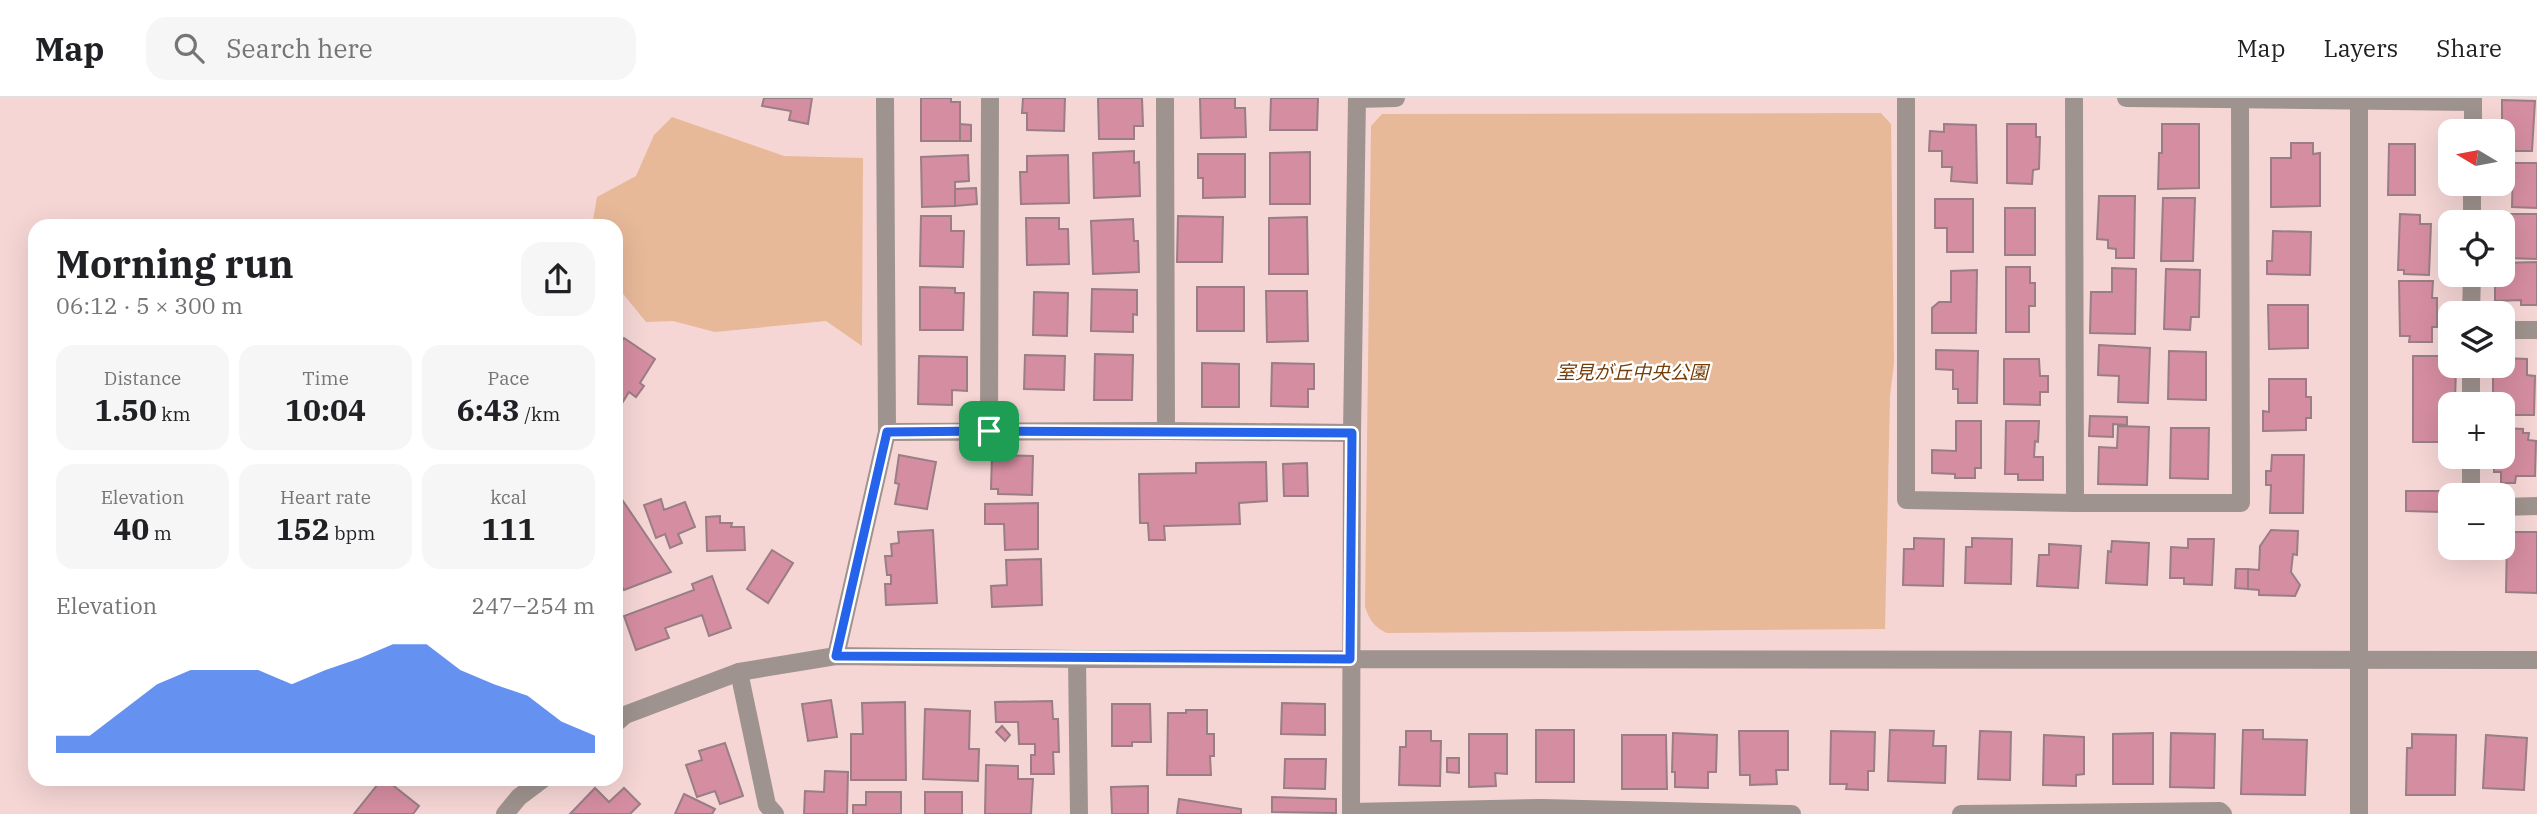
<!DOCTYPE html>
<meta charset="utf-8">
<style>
body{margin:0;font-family:"IBM Plex Serif","Noto Sans JP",serif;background:#f6f6f6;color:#202124;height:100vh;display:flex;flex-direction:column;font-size:26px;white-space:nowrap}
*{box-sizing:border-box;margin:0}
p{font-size:23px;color:#757577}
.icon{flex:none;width:38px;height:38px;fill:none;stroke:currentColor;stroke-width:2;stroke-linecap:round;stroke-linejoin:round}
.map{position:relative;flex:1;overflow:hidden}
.side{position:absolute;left:28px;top:121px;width:595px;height:567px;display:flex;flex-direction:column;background:#fff;border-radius:21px;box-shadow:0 7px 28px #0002}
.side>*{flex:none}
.needle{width:46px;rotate:280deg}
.fabs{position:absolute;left:2438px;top:21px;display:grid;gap:14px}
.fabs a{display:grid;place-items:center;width:77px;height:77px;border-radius:14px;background:#fff;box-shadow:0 7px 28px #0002;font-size:35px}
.pin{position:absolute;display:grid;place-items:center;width:60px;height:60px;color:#fff;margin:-30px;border-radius:14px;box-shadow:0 4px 10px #0006}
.round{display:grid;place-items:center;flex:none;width:74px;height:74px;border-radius:21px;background:#f6f6f6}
.overview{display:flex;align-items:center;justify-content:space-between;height:119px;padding:0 28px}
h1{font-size:38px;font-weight:700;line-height:52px}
.stats{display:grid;grid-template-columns:repeat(3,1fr);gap:10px;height:119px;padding:7px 28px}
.stats div{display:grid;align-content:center;border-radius:18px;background:#f6f6f6;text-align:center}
.stats b{font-size:30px;font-weight:700}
.stats small{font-size:19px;font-weight:400}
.stats p{font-size:19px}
.chart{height:196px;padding:14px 28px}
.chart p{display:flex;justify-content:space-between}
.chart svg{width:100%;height:126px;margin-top:7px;fill:#2563eb;opacity:.7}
header{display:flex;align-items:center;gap:42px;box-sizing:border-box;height:98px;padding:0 35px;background:#fff;border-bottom:2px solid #e0e0e0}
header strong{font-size:33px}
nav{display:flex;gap:38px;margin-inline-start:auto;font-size:24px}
.search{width:490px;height:63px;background:#f6f6f6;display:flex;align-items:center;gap:18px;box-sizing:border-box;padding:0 24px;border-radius:21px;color:#757577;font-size:26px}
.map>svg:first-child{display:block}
.green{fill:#e7b999}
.building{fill:#d58da1;stroke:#997e85;stroke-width:2}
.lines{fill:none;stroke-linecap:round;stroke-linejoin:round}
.minor{stroke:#9f938f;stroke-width:18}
.route-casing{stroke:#fff;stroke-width:14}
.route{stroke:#2563eb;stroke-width:9}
.labels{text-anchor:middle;stroke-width:5;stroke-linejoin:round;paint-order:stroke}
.park-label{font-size:19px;font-style:italic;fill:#743d08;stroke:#fff}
</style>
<header>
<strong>Map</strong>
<div class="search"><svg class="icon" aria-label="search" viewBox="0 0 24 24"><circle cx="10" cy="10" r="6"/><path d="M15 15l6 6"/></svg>Search here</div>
<nav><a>Map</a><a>Layers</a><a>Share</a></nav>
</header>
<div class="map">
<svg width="2537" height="716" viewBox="0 0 2537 716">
<rect width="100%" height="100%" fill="#f5d6d5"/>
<g class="green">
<path d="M 1881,15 L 1891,26 L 1894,265 L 1890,298 L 1885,531 L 1387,535 C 1374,529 1369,522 1365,508 L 1371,28 L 1382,16 Z"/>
<polygon points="672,19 784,58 863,60 862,248 826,223 715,234 673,223 646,224 620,192 616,179 616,128 592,128 597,99 636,78 654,37"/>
</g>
<g class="building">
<polygon points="764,0 812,0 808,26 789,22 791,13 762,8"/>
<polygon points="921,0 951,0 951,4 960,4 960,43 921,43"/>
<polygon points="1023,0 1065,0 1064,33 1027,32 1027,15 1022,15"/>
<polygon points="1098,0 1142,0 1143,28 1134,28 1134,41 1099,41"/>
<polygon points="1200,0 1235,0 1235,10 1245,10 1246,39 1201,40"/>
<polygon points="1271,0 1318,0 1317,32 1270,32"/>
<polygon points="2502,2 2535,3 2532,53 2502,53"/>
<polygon points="960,26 971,27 971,43 960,43"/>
<polygon points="1944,26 1976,27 1977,85 1951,83 1952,69 1942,69 1942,53 1929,53 1930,33 1944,34"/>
<polygon points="2007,26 2036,26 2036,39 2040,39 2039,71 2033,72 2032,86 2007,85"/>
<polygon points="2162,26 2199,26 2199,90 2158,91 2159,55 2162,55"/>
<polygon points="2291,45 2313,45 2313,56 2320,55 2320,108 2271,109 2271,60 2291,60"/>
<polygon points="2389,46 2415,46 2415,97 2388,97"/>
<polygon points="1134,53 1134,65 1139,64 1140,98 1094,100 1093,55"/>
<polygon points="1310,54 1310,106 1270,106 1270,55"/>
<polygon points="1198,56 1245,56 1245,99 1203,100 1203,80 1198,80"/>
<polygon points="968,57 969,83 955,84 955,108 922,109 921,59"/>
<polygon points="1068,57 1069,105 1021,106 1020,74 1027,74 1027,58"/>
<polygon points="2513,65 2537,65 2537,110 2512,109"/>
<polygon points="976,90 977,106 955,108 955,91"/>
<polygon points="2099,98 2135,98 2134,160 2116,160 2116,151 2108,150 2108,142 2097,141"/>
<polygon points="2163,100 2195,100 2193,163 2161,163"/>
<polygon points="1935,101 1973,101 1973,154 1947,154 1947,130 1935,130"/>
<rect x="2005" y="110" width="30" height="47"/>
<polygon points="2400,116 2420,117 2420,126 2431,126 2429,177 2404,176 2404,172 2398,172"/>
<polygon points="2511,116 2537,116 2537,161 2505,160 2506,142 2512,142"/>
<polygon points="921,118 951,118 951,133 964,133 963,169 920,168"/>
<polygon points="1178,118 1223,119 1222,164 1177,164"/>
<polygon points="1307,119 1308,176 1269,176 1269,120"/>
<polygon points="1026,120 1059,120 1059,131 1068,131 1069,166 1027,167"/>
<polygon points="1133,121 1134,143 1138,143 1139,174 1093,176 1091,123"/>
<polygon points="2273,133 2311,134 2310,177 2267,176 2267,163 2272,163"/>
<polygon points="2537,164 2537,207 2521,207 2521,202 2495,203 2495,177 2502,177 2502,165"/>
<polygon points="2006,169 2030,169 2030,185 2035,185 2035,208 2029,208 2029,234 2006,234"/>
<polygon points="2112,170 2136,171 2135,236 2090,235 2091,194 2112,194"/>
<polygon points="2166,171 2200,172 2199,219 2191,219 2190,232 2164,231"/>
<polygon points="1977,172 1976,235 1932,235 1932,210 1939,204 1951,204 1951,173"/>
<polygon points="2399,183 2433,183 2432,200 2437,200 2437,229 2432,229 2432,244 2409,244 2410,238 2400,238"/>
<polygon points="920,189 955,190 955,195 964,195 963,232 920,232"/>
<rect x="1197" y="189" width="47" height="44"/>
<polygon points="1092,191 1137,192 1137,217 1133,216 1133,234 1091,233"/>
<polygon points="1266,193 1307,193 1308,243 1267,244"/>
<polygon points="1034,194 1068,195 1067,238 1033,237"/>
<polygon points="2268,207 2308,207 2308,250 2269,251"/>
<polygon points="624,240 655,261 640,285 644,288 636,299 629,294 616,315 616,251"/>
<polygon points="2099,247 2150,250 2148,305 2118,304 2119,278 2098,277"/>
<polygon points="1936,252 1978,253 1977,305 1958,305 1958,291 1953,291 1953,272 1936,271"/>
<polygon points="2169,253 2206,254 2206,302 2168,301"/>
<polygon points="1095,256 1133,257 1132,302 1094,302"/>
<polygon points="1025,257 1065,258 1064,292 1024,291"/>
<polygon points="919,258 967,259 967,293 952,292 952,307 918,306"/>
<polygon points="2413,258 2450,258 2450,268 2456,268 2455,306 2450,306 2450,344 2413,344"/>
<polygon points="2502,260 2527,261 2527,277 2535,278 2534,317 2502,317 2502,306 2493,306 2493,268 2502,268"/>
<polygon points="2004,261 2039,261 2040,278 2048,278 2048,294 2040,294 2040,307 2004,306"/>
<polygon points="1202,265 1239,266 1239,309 1202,309"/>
<polygon points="1272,265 1314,266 1314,291 1308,291 1308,309 1271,308"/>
<polygon points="2269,281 2306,281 2306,299 2311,299 2311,320 2306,320 2306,332 2263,333 2263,313 2269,314"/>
<polygon points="2090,318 2127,319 2127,327 2113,326 2113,339 2089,338"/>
<polygon points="1956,323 1981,323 1981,370 1975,370 1975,380 1955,380 1955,376 1932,375 1932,352 1956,353"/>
<polygon points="2006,323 2039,323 2038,344 2035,343 2034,359 2043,359 2043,382 2018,382 2018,376 2005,376"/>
<polygon points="2118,328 2149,329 2147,387 2098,386 2099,349 2117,350"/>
<polygon points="2171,330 2209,330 2208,381 2170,380"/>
<polygon points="2502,330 2523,331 2523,335 2529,335 2528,342 2536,343 2535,378 2516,378 2515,385 2501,385 2501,374 2494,374 2494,359 2502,359"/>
<polygon points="899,357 936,364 927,411 895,406 899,386 895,385"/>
<polygon points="992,357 1033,358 1032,397 998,396 998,391 991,391"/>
<polygon points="2272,357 2304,357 2303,415 2270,415 2271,387 2266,387 2266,373 2271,373"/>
<polygon points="1266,364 1267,403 1239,405 1240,426 1164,428 1165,442 1149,442 1148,425 1140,425 1139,376 1196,375 1196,365"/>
<polygon points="1307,365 1308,398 1284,398 1283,366"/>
<polygon points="2406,393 2441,393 2441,414 2406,413"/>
<polygon points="661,401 664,412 685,404 695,429 678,436 682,445 670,450 665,436 656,440 644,407"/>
<polygon points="623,403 671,474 624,492 616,479 616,467 621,464 616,456 616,408"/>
<polygon points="1038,405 1038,451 1005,452 1004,426 985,426 985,406"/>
<polygon points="720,418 720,425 732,425 731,429 744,429 745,452 707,453 706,419"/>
<polygon points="933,432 937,505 886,507 885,486 891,486 891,477 887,477 885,458 892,458 891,446 899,445 898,434"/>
<polygon points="2271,432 2298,433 2297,457 2293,456 2291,474 2300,487 2295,498 2259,497 2259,492 2248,491 2248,471 2259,472 2260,448"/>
<polygon points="2514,434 2537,434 2537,495 2506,494 2507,442 2514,442"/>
<polygon points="1914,440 1944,441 1943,488 1903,487 1904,451 1914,451"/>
<polygon points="1972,440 2012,441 2011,486 1965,485 1966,449 1972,449"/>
<polygon points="2188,441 2214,441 2212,487 2184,486 2184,480 2170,480 2171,449 2188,450"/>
<polygon points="2112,443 2149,445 2147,487 2106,485 2108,453 2111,454"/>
<polygon points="2049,446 2081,448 2078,490 2037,488 2039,457 2049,457"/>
<polygon points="772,452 793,465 768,505 747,491"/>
<polygon points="1041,461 1042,507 992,509 991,488 1007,487 1006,462"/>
<polygon points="2236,471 2248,471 2248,491 2235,490"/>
<polygon points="712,478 731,530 709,538 702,517 665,530 669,540 636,552 624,518 694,492 692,486"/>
<polygon points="831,602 837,639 808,643 802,606"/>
<polygon points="1052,603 1053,621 1058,621 1059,654 1053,654 1054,676 1031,676 1031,657 1035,657 1035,646 1019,646 1018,624 996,624 995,604"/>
<polygon points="905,604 906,682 851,682 851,636 863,636 862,605"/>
<polygon points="1282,605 1325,606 1325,637 1281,636"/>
<polygon points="1112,606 1150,606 1151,644 1132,644 1132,648 1112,648"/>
<polygon points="925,611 970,613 969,651 979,651 978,683 923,681"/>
<polygon points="1186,612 1207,612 1207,636 1214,636 1214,658 1210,658 1211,677 1167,677 1168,615 1186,615"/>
<polygon points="1002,628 1010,637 1005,643 996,634"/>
<rect x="1536" y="632" width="38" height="52"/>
<polygon points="1890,632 1934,633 1933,648 1946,648 1945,685 1888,683"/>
<polygon points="2243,632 2263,632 2263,641 2307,642 2305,697 2241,696"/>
<polygon points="1406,633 1431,633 1431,643 1441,643 1440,688 1399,687 1400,649 1406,649"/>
<polygon points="1739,633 1788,633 1788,672 1776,672 1777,686 1750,687 1750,677 1740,677"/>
<polygon points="1831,633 1875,634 1874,673 1868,673 1868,692 1846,691 1847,686 1830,686"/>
<polygon points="1980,633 2011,634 2010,682 1978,681"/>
<polygon points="1673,635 1717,637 1716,674 1708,674 1708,690 1675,689 1675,674 1672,674"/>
<polygon points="2153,635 2153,686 2113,686 2113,636"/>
<polygon points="2171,635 2215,636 2214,690 2170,689"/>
<polygon points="1469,636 1507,636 1507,676 1495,675 1496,688 1469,689"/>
<polygon points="2412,636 2456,637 2455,697 2406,697 2407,650 2412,650"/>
<polygon points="1622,637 1666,637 1667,691 1622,691"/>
<polygon points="2044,637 2084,639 2084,676 2076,677 2076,688 2043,687"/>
<polygon points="2486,637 2527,640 2524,692 2483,690"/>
<polygon points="725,645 743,698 720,706 715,693 697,699 686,667 702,662 699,653"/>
<polygon points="1447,660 1459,660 1459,675 1447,674"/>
<polygon points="1285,661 1326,661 1325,691 1284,690"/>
<polygon points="986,667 1018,668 1018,681 1033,681 1031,716 985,716"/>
<polygon points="825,673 848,674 847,716 804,716 805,693 824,694"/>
<polygon points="382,681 385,681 419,708 413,716 354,716"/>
<polygon points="1148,688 1148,716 1112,716 1111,689"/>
<polygon points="595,690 609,704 624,690 640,706 630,716 570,716"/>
<polygon points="866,694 901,694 901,716 853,716 853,707 866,707"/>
<rect x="925" y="694" width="37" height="22"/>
<polygon points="684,696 715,711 712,716 675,716"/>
<polygon points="1272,699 1336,701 1336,715 1272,714"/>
<polygon points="1179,701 1241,711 1241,716 1177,716"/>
</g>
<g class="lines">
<g class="minor">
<polyline points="1165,0 1166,333"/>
<polyline points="1906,0 1906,402 2075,405 2241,405 2240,0"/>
<polyline points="2074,0 2075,405"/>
<polyline points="2126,0 2473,4"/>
<polyline points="1357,1 1396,0"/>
<polyline points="2473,33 2473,0"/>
<polyline points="2472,124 2472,86"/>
<polyline points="2471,215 2472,177"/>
<polyline points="2502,232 2537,232"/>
<polyline points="2471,306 2471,268"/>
<polyline points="989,333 990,0"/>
<polyline points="887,334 1166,333 1352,335"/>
<polyline points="2471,397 2471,359"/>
<polyline points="2502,409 2537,408"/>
<polyline points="836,558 887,334 885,0"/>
<polyline points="1077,561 1079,716"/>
<polyline points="739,574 767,707 775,716"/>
<polyline points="616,625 625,617 739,574 836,558 1077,561 2537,562"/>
<polyline points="1351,714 1542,710 1792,716"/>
<polyline points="505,716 519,699 543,681"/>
<polyline points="1351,716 1352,335 1357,0"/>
<polyline points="1961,716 2220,713 2223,716"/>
<polyline points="2359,716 2359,0"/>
</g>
</g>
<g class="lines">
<defs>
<polygon id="route" points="989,333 1352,335 1350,561 836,558 887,334"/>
</defs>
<use href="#route" class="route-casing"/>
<use href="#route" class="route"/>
</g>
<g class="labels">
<g class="park-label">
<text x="1632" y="281">室見が丘中央公園</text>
</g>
</g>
</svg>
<div class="fabs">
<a><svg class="needle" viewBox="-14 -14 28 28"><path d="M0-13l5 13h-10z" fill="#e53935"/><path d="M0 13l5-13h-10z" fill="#757577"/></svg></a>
<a><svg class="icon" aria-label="locate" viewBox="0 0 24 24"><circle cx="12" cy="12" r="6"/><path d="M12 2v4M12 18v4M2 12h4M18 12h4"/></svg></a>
<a><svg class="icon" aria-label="layers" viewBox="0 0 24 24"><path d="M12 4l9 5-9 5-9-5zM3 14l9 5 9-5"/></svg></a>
<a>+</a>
<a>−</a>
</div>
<div class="pin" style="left:989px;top:333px;background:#1e9e55"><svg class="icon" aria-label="arrive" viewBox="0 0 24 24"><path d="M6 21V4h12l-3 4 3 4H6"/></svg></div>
<section class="side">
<div class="overview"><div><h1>Morning run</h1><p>06:12 · 5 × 300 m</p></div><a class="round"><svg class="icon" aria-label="share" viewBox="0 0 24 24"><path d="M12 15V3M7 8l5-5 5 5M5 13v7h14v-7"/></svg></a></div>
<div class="stats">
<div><p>Distance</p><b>1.50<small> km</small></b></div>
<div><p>Time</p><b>10:04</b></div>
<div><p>Pace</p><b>6:43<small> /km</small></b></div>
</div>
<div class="stats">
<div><p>Elevation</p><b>40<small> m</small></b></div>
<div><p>Heart rate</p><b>152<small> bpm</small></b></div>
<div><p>kcal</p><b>111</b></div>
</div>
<div class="chart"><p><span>Elevation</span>247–254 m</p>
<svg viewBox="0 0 160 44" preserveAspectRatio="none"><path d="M0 44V38L10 38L20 29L30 20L40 15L50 15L60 15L70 20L80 15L90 11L100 6L110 6L120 15L130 20L140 24L150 33L160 38V44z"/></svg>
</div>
</section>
</div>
